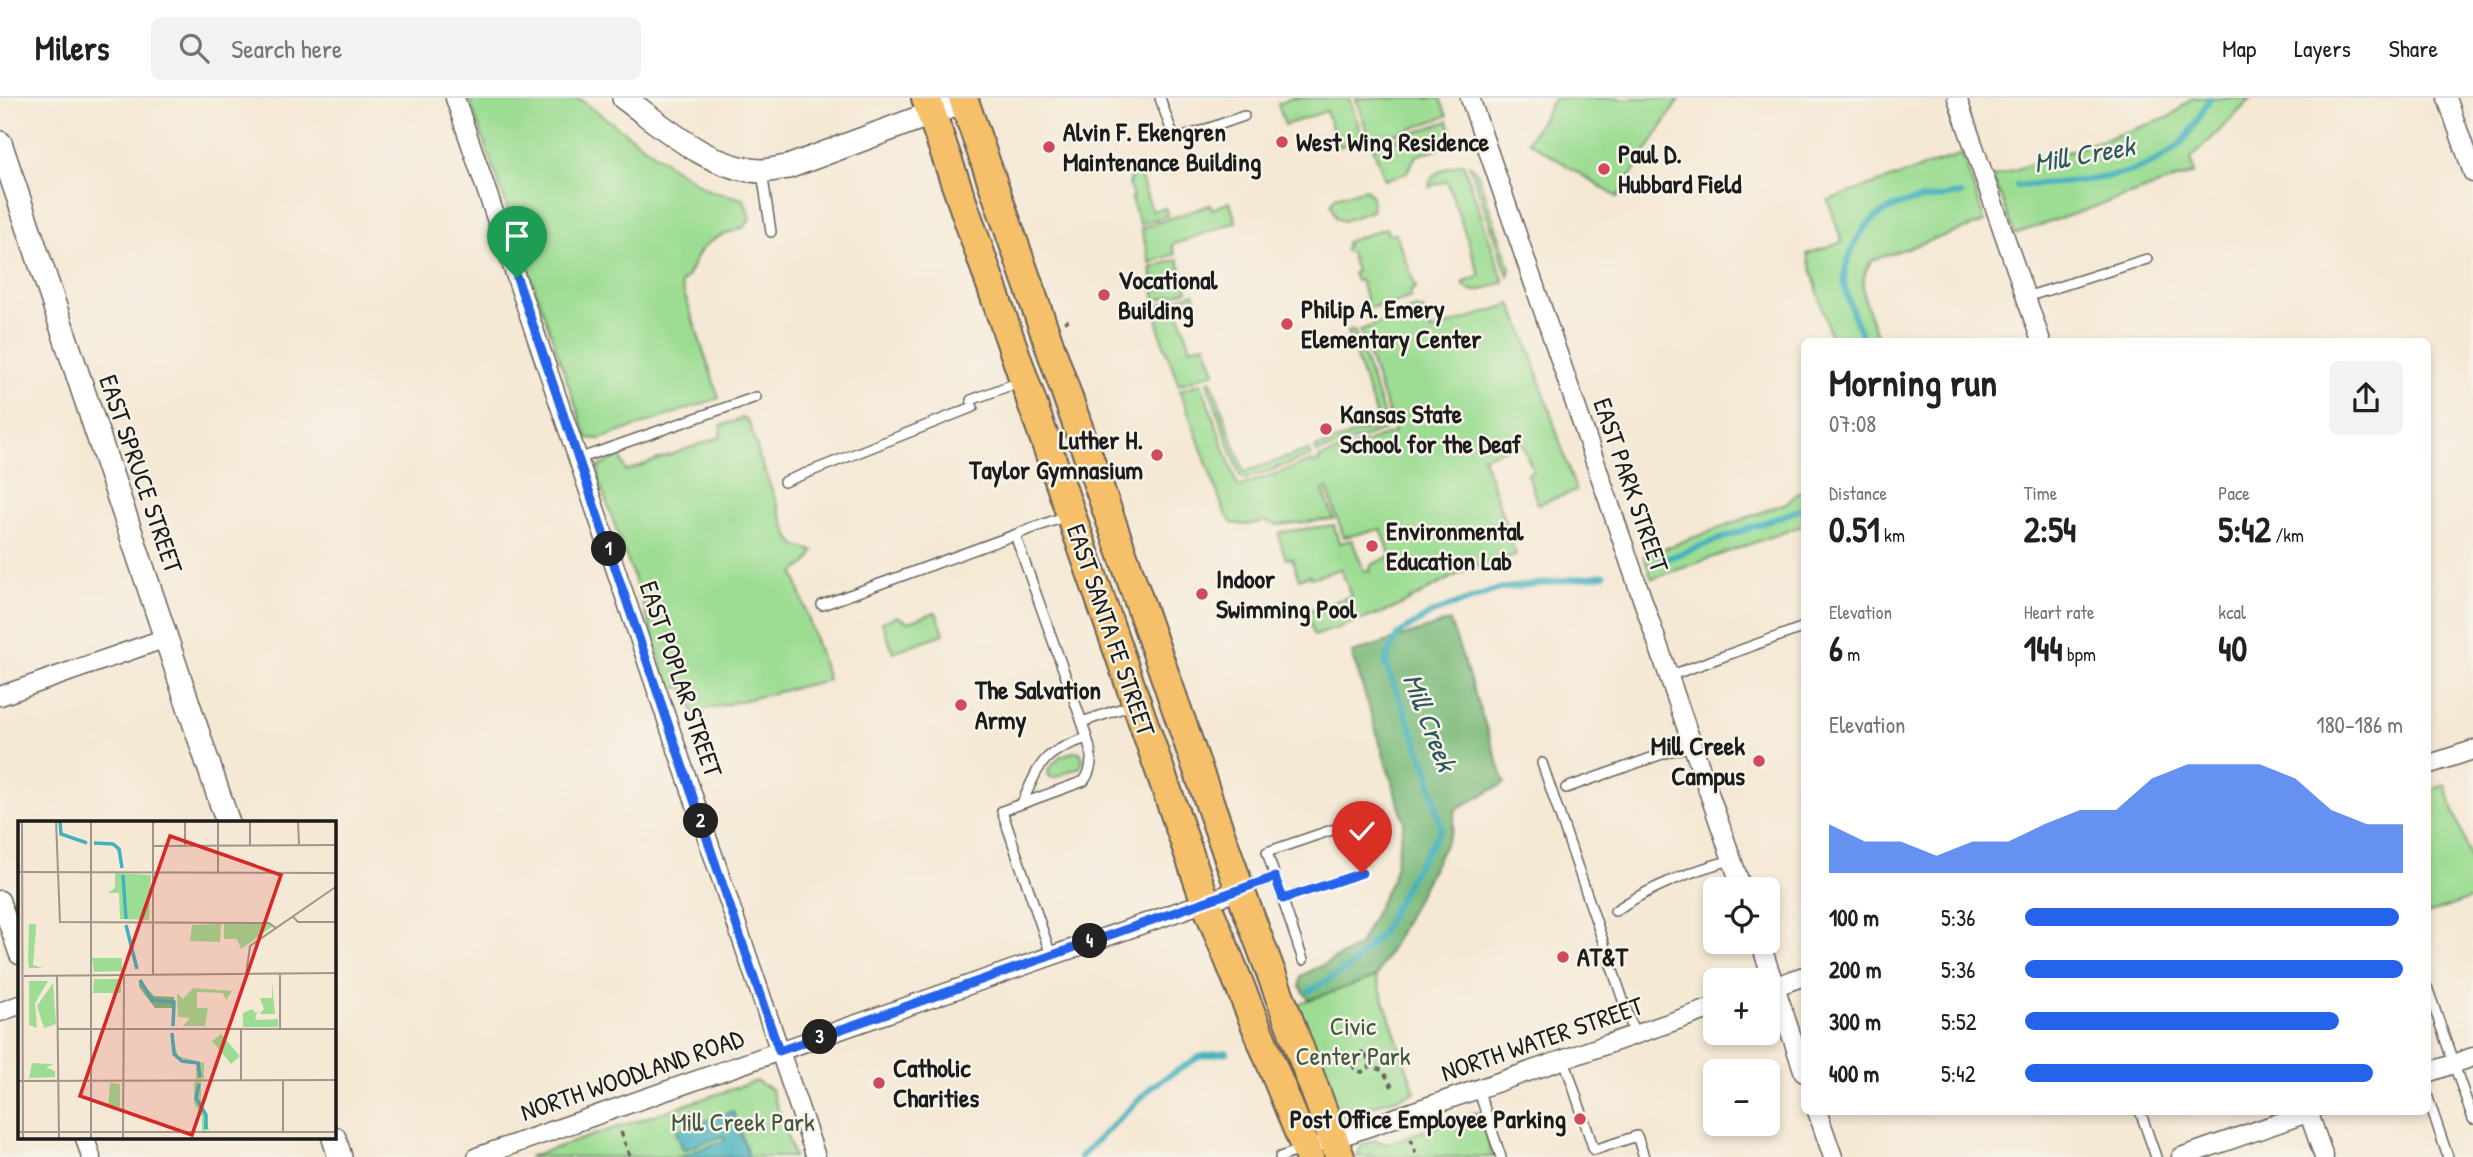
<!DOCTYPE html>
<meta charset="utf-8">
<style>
body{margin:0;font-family:"Patrick Hand",sans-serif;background:#f2f2f2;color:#202124;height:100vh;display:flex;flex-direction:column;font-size:26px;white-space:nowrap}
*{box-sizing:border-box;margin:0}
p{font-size:23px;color:#757577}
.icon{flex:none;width:38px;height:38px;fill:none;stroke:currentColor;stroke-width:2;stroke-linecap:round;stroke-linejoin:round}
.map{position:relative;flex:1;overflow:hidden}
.side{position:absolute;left:1801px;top:240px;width:630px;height:777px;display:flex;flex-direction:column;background:#fff;border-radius:10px;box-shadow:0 4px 10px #0003}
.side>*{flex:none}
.buttons{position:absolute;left:1703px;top:779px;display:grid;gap:14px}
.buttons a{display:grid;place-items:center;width:77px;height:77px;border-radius:10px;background:#fff;box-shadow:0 4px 10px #0003;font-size:35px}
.pin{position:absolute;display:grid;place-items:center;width:60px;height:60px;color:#fff;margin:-72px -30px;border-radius:50% 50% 50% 0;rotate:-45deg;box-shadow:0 0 7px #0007}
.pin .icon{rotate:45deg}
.km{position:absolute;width:35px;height:35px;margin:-18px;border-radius:50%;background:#222;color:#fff;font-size:19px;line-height:35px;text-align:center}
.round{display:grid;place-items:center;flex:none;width:74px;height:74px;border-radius:10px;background:#f2f2f2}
.overview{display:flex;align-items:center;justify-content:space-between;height:119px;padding:0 28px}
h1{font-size:38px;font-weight:800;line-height:52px}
.stats{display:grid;grid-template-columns:repeat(3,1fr);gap:10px;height:119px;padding:7px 28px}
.stats div{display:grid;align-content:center}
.stats b{font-size:35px;font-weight:800}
.stats small{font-size:19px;font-weight:400}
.stats p{font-size:19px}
.chart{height:196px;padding:14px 28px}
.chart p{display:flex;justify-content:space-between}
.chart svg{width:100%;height:126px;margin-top:7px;fill:#2563eb;opacity:.7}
ul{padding:0 28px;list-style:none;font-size:23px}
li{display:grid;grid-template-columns:112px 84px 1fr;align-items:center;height:52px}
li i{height:18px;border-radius:9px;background:#2563eb}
header{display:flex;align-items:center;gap:42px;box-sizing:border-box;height:98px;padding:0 35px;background:#fff;border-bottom:2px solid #e0e0e0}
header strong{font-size:33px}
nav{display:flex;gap:38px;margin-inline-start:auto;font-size:24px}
.search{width:490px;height:63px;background:#f2f2f2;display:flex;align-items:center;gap:18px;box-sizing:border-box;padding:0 24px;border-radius:10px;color:#757577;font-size:26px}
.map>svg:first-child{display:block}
.green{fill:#9ddd93;stroke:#5c7c58;stroke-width:2}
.forest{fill:#7ebc7d;stroke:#4d6c4c;stroke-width:2}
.water{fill:#42b1be;stroke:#2f666d;stroke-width:2}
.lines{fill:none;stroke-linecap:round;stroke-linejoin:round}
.stream{stroke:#42b1be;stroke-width:6}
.service-casing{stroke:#68635c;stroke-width:12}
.minor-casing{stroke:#68635c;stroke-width:21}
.tertiary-casing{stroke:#68635c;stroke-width:26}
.primary-casing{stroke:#68635c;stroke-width:32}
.path{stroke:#68635c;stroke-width:3.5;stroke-dasharray:5 5;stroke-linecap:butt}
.service{stroke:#fff;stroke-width:9}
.minor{stroke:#fff;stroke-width:18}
.tertiary{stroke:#fff;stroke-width:23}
.primary{stroke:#f6c06b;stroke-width:28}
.route-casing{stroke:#fff;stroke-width:14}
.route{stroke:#2563eb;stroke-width:9}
.poi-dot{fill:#d1495b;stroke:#f7f3e8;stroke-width:2.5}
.labels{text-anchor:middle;stroke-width:5;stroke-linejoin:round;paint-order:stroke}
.poi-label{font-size:26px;font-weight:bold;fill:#1c1c1c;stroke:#f7f3e8;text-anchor:start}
.street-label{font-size:26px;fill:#1c1c1c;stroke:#f7f3e8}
.park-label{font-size:26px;fill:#435640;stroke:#f7f3e8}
.water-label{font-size:28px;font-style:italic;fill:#2b585d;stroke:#f7f3e8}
.inset-river{fill:none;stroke:#42b1be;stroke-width:3.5}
.inset-road{fill:none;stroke:#9e968a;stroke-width:2}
.view{fill:#d62828;fill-opacity:0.15;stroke:#d62828;stroke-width:3.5}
.inset-edge{fill:none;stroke:#1c1c1c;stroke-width:3.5}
</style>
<header>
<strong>Milers</strong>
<div class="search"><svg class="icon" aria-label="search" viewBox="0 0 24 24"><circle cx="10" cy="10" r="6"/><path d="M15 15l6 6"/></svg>Search here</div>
<nav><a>Map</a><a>Layers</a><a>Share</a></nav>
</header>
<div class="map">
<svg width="2473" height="1059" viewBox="0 0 2473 1059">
<rect width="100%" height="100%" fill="#f7f3e8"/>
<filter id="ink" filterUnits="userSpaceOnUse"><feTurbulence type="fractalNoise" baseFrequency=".0143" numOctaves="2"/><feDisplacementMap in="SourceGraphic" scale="14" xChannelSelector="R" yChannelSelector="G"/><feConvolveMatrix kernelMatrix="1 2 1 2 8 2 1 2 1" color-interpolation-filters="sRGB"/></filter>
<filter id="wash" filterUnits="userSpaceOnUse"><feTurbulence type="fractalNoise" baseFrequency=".00686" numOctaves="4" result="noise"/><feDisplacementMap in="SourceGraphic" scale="28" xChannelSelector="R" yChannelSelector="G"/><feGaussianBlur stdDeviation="1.57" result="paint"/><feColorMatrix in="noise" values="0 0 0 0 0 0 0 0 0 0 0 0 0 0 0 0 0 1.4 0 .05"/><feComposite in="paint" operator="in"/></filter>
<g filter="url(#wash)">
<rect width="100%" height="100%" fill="#f5e8d4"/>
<g class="green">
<path d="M 469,0 L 578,0 L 674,70 L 708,92 L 744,101 L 750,120 L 745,129 C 725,136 705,140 695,162 C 691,172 689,178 681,186 L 719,300 L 600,341 L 587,340 Z"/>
<polygon points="1292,0 1349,0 1363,40 1338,49 1326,13 1285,27 1278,6"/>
<polygon points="1356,0 1440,0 1447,18 1371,45"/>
<polygon points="1555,0 1680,0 1617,99 1528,43"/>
<polygon points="2192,0 2252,0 2191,61 2194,75 2015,136 1993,79 2170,19"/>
<polygon points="1448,23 1455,44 1416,58 1406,75 1385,82 1373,49"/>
<path d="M 1962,56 L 1985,124 L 1872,162 C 1852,186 1871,217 1879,243 L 1832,243 L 1807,156 L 1842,144 L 1828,102 Z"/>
<path d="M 1463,65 L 1504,184 C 1490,188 1470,201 1462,185 L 1480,178 L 1447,83 L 1429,89 C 1430,72 1449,70 1463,65 Z"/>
<polygon points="1469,66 1477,74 1510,170 1508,178"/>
<polygon points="1138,72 1152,113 1165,110 1168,117 1140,126 1131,100 1133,99 1129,87 1132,74"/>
<path d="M 1366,91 C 1373,98 1374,104 1372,113 L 1343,123 L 1336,120 L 1331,106 L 1335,99 Z"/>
<polygon points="1230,104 1236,124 1172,147 1175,156 1150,165 1141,130 1210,107 1212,111"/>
<polygon points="1386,130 1388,136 1396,136 1416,190 1411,192 1411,199 1384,209 1382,206 1365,212 1362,205 1367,202 1360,182 1356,183 1353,175 1356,174 1350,154 1346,154 1344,150 1347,148 1346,144"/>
<polygon points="1178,161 1188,192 1155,203 1151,170"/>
<polygon points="1194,195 1197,204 1178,212 1191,250 1205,246 1215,274 1179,287 1160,236 1156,208"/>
<polygon points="1511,206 1528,246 1576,393 1538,406 1527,376 1533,373 1522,345 1483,359 1516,457 1469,470 1393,511 1314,538 1307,513 1351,498 1341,471 1311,480 1310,477 1299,481 1293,462 1291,460 1286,461 1278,437 1281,434 1334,427 1339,445 1352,442 1364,473 1368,472 1370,474 1371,467 1391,458 1381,431 1344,439 1327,391 1323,392 1334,421 1277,427 1266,423 1246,427 1232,425 1224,413 1180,292 1201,285 1238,389 1312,363 1313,365 1320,363 1319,360 1395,334 1360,232 1389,222 1388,219 1417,210 1418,212 1423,211 1431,233"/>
<polygon points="1354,232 1388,328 1385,332 1317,355 1315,350 1380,327 1347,234"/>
<polygon points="1211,282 1244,374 1308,352 1311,358 1245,381 1240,378 1207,284"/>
<polygon points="743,320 749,324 760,361 790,440 797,448 814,453 809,463 794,475 828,582 694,614 684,590 669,590 642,503 599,383 599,369 620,357 626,373 720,339 721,328"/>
<polygon points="1804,391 1804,427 1652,481 1644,458 1786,405"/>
<polygon points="936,514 944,536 893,554 882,524 897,518 908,524"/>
<polygon points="1076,653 1080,654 1083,661 1080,669 1053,680 1049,678 1048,672 1060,658"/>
<polygon points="2445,687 2473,768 2473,800 2427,816 2427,693"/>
<path d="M 1376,879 L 1415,994 L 1372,1008 L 1367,1018 C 1353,1022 1344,1024 1336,1010 L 1294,907 Z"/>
<polygon points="756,983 771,991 794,1059 528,1059"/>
<polygon points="1478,1014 1493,1059 1356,1059 1362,1047 1376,1042 1386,1046"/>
</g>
<polygon class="forest" points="1450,523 1505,685 1456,711 1452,733 1376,879 1309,902 1300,888 1301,878 1358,849 1393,779 1404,723 1352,555"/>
<polygon class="water" points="733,1013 749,1059 679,1059 725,1042 723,1038 683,1052 676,1033"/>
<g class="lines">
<g class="stream">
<path d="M 2017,88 C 2075,82 2148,86 2188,37 C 2196,26 2203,12 2210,0"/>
<path d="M 1863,243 C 1859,229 1844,195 1844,182 C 1844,170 1850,156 1855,146 C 1875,102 1919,102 1961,96"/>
<polyline points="1663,462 1804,410"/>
<polyline points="1309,893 1350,869 1382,834 1409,781 1441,731 1428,672 1385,565 1398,536 1432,515 1499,491 1604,477"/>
<polyline points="1080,1059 1154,987 1199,959 1227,954"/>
</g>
</g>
</g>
<g filter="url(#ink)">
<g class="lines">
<defs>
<g id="service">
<polyline points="1160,0 1173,37 1181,40 1244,18"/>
<polyline points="762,74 771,134"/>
<polyline points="2026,199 2147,161"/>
<polyline points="971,302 1022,283"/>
<polyline points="578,361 756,299"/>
<polyline points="784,384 973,309"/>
<polyline points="1015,437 1082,624"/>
<polyline points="822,507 1069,417"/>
<polyline points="1669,578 1804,529"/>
<polyline points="1542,665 1635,937"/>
<polyline points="1566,690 1668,654 1693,648"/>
<path d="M 1022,705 C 1041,664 1041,655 1087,640"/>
<polyline points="1275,779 1267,754 1367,720"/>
<polyline points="1245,790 1275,779 1303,862"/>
<polyline points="1283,801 1361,775"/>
<path d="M 1615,813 C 1646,791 1695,771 1732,762"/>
<path d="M 1051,857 L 1002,713 L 1084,683 C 1098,664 1088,644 1082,624 L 1135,606"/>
<polyline points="2427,889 2473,1021"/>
<polyline points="1564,961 1594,1052 1637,1038 1644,1059"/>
<polyline points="1478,991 1501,1059"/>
<polyline points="2427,997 2448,1059"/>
<polyline points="2140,1013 2156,1059"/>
<polyline points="1280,1059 1301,1052"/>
</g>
<g id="minor">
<polyline points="455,0 816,1059"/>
<polyline points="1470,0 1742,791"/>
<polyline points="1957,0 2041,243"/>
<polyline points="2447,0 2473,75"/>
<polyline points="0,598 166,540"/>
<polyline points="2427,667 2473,652"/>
<polyline points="0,802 19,857"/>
<polyline points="1760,844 1804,975"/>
<polyline points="1768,891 1804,878"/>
<polyline points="0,914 19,907"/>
<polyline points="2427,975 2473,959"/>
<polyline points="1817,1013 1833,1059"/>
<polyline points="2308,1013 2324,1059"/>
<polyline points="85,1040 91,1059"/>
<polyline points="1325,1044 1715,909"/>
<polyline points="477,1059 1240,792"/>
<polyline points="2181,1059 2313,1013"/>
</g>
<g id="tertiary">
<path d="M 624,0 C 664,29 709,71 761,73 C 770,73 779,70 788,69 L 965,3"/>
<polyline points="0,45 228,725"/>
<polyline points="334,1040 340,1059"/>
</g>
<g id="primary">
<polyline points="926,0 1205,802 1309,1059"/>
<polyline points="963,0 1240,792 1340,1059"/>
</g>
</defs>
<use href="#service" class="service-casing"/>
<use href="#minor" class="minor-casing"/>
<use href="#tertiary" class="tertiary-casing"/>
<use href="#primary" class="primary-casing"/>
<g class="path">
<polyline points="1064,224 1073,221"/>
<polyline points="1351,962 1364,953 1371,968"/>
<polyline points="1327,964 1340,960 1351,962 1355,972 1362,974 1371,968 1383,973 1394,992"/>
<polyline points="621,1034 630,1059"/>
<polyline points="1411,1041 1417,1059"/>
</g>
<use href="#service" class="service"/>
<use href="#minor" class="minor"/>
<use href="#tertiary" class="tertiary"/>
<use href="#primary" class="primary"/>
</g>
</g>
<g class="lines" filter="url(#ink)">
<defs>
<polyline id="route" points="517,180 779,953 1275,779 1283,801 1362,775"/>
</defs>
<use href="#route" class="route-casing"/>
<use href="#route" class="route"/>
</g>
<g class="poi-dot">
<circle cx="1282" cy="44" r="7"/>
<circle cx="1049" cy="49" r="7"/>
<circle cx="1604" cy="71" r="7"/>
<circle cx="1104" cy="197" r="7"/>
<circle cx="1287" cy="226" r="7"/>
<circle cx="1326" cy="331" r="7"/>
<circle cx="1157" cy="357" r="7"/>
<circle cx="1372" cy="448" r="7"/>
<circle cx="1202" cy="496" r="7"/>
<circle cx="961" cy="607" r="7"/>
<circle cx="1759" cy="663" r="7"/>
<circle cx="1563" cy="859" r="7"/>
<circle cx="879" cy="985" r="7"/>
<circle cx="1580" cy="1021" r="7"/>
</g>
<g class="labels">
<g class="poi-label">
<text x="1063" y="43">Alvin F. Ekengren<tspan x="1063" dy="30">Maintenance Building</tspan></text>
<text x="1296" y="53">West Wing Residence</text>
<text x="1618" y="65">Paul D.<tspan x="1618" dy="30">Hubbard Field</tspan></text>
<text x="1118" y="191">Vocational<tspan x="1118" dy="30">Building</tspan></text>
<text x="1301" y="220">Philip A. Emery<tspan x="1301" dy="30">Elementary Center</tspan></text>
<text x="1340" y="325">Kansas State<tspan x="1340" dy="30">School for the Deaf</tspan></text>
<text x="1143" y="351" text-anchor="end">Luther H.<tspan x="1143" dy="30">Taylor Gymnasium</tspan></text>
<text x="1386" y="442">Environmental<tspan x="1386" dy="30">Education Lab</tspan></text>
<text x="1216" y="490">Indoor<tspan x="1216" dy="30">Swimming Pool</tspan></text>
<text x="975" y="601">The Salvation<tspan x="975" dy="30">Army</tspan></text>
<text x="1745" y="657" text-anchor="end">Mill Creek<tspan x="1745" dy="30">Campus</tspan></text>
<text x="1577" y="868">AT&amp;T</text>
<text x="893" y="979">Catholic<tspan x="893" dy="30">Charities</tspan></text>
<text x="1566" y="1030" text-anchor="end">Post Office Employee Parking</text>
</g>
<g class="street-label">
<text transform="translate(141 376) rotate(71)" y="9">EAST SPRUCE STREET</text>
<text transform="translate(1631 387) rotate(71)" y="9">EAST PARK STREET</text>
<text transform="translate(1111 532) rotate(71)" y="9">EAST SANTA FE STREET</text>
<text transform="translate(681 581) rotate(71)" y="9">EAST POPLAR STREET</text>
<text transform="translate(1542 941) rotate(-19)" y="9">NORTH WATER STREET</text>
<text transform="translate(632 977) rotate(-19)" y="9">NORTH WOODLAND ROAD</text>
</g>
<g class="park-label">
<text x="1353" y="937">Civic<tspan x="1353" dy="30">Center Park</tspan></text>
<text x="743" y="1033">Mill Creek Park</text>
</g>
<g class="water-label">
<text transform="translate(2084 56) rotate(-10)" y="10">Mill Creek</text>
<text transform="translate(1430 624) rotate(69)" y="10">Mill Creek</text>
</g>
</g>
<g transform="translate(18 723)">
<rect width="318" height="318" fill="#f5e8d4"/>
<path d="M 97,52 L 133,54 L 131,99 L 102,98 L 101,72 L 90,72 L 97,67 ZM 11,103 L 18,103 L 18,108 L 15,144 L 25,147 L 11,147 L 10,136 L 10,148 ZM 203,103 L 202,121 L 172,120 L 174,104 ZM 206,103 L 252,103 L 255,105 L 223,128 L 219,118 L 206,118 ZM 74,137 L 104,137 L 104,150 L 76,151 ZM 76,158 L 103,158 L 103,172 L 75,172 ZM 11,160 L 30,160 L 17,182 L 19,207 L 11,204 ZM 254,161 L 257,193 L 241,193 L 246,188 L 242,177 L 254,177 ZM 35,162 L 38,203 L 26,207 L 19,185 ZM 175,167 L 214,170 L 208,179 L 205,172 L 179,171 L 179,187 L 190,187 L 187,205 L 165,205 L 172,197 L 160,196 L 159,172 L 165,178 ZM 240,187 L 237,199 L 260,198 L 260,206 L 225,206 L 225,192 L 234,188 L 238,192 ZM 153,210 L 160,235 L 186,242 L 186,258 L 178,258 L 178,243 L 155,234 ZM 203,213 L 222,235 L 213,243 L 194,220 ZM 14,242 L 32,243 L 36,244 L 28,246 L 37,250 L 37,256 L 11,257 ZM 183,260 L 183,281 L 191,309 L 184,310 L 184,296 L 176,282 L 176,261 ZM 92,262 L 102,263 L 102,286 L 90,286 Z" fill="#9ddd93"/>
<path d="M 121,159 L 136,175 L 156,176 L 156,187 L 137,187 L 121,166 Z" fill="#7ebc7d"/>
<path class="inset-river" d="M 42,0 L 43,13 L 69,22M 76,22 L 95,23 L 101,28 L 104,47M 105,54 L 108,98M 108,104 L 119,148M 122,159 L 134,179 L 156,181 L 155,205M 154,212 L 156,233 L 164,240 L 180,242 L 182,256M 181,263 L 178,277 L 188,294 L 188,308"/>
<path class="inset-road" d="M 4,0 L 5,318M 38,0 L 42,101 L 251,102 L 258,107M 167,0 L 167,25M 200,0 L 200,52M 232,0 L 232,24M 280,0 L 281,24M 135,25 L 319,24M 0,51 L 319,52M 275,96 L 280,101 L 319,101M 262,153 L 262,208M 39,154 L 41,318M 135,154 L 135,0M 228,154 L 232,125 L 319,65M 6,155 L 319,152M 39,208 L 319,208M 223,208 L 223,259M 0,260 L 319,259M 0,311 L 319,311M 265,311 L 265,259M 73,318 L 73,0M 105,318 L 106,154"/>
<path class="view" d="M 152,15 L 263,54 L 174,314 L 62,275 Z"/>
<rect width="318" height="318" class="inset-edge"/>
</g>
</svg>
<div class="buttons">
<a><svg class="icon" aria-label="locate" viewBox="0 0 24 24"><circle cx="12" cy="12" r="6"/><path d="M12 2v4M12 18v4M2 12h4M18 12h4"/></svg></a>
<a>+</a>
<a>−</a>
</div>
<div class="pin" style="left:517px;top:180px;background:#1e9e55"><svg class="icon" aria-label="arrive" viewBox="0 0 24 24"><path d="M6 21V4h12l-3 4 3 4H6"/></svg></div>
<div class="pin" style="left:1362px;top:775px;background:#d93025"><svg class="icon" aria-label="check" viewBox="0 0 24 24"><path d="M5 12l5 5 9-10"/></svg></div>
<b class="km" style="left:609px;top:451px">1</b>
<b class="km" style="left:701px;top:723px">2</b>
<b class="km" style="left:820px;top:939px">3</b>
<b class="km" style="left:1090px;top:843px">4</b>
<section class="side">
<div class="overview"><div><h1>Morning run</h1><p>07:08</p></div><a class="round"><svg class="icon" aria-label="share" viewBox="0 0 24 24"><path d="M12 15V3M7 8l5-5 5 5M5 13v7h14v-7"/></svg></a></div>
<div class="stats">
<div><p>Distance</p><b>0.51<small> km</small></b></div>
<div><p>Time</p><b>2:54</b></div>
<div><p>Pace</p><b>5:42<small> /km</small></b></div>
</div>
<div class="stats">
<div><p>Elevation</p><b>6<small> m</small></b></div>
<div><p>Heart rate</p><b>144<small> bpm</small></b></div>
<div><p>kcal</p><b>40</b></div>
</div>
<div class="chart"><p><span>Elevation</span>180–186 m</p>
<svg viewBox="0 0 160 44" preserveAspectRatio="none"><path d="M0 44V27L10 33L20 33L30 38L40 33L50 33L60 27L70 22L80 22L90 11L100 6L110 6L120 6L130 11L140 22L150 27L160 27V44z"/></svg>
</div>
<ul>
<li><b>100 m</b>5:36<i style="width:99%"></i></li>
<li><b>200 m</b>5:36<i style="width:100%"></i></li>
<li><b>300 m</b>5:52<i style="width:83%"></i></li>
<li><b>400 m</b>5:42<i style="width:92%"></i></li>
</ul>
</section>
</div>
